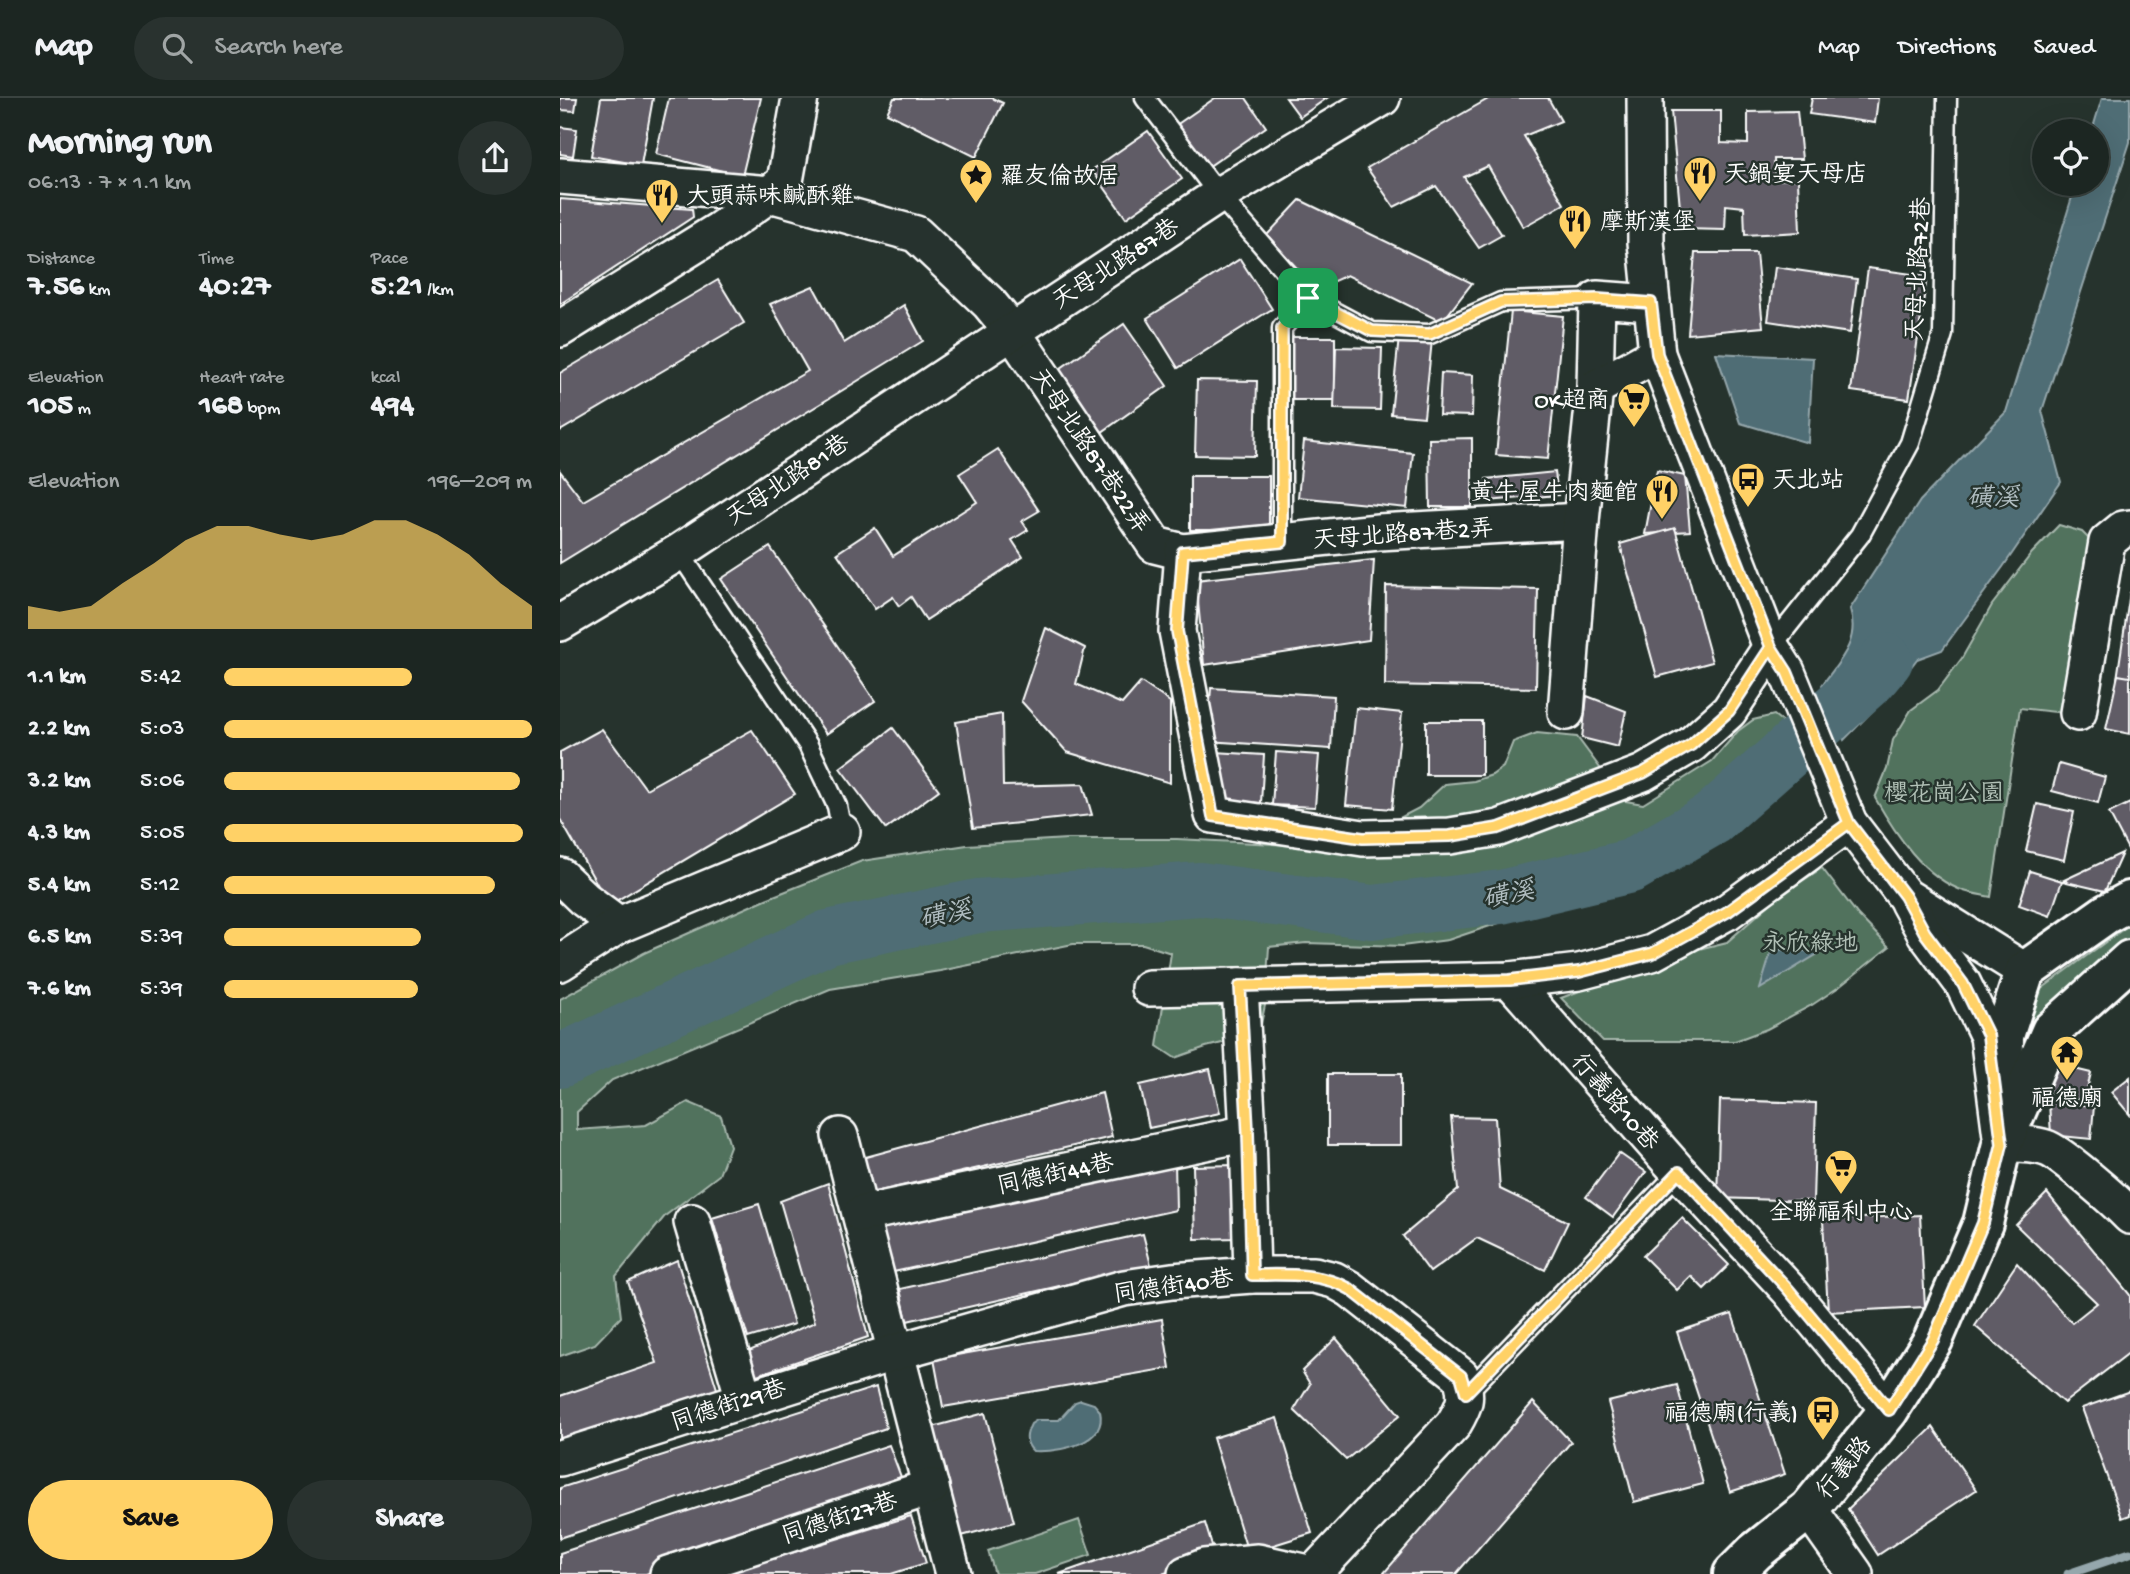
<!DOCTYPE html>
<meta charset="utf-8">
<style>
body{margin:0;font-family:"Gochi Hand","LXGW WenKai TC",sans-serif;background:#29322f;color:#f1f3f6;height:100vh;display:flex;flex-direction:column;font-size:26px;white-space:nowrap}
*{box-sizing:border-box;margin:0}
p{font-size:23px;color:#a0a5a5}
.icon{flex:none;width:38px;height:38px;fill:none;stroke:currentColor;stroke-width:2;stroke-linecap:round;stroke-linejoin:round}
.map{position:relative;flex:1;overflow:hidden}
.side{display:flex;flex-direction:column;background:#1c2622;width:560px}
.side>*{flex:none}
.controls{position:absolute;left:1472px;top:21px;display:grid;gap:14px}
.controls a{display:grid;place-items:center;width:77px;height:77px;border-radius:50%;background:#1c2622;box-shadow:0 7px 28px #0002,0 0 0 2px #3a4340;font-size:35px}
.pin{position:absolute;display:grid;place-items:center;width:60px;height:60px;color:#fff;margin:-30px;border-radius:14px;box-shadow:0 4px 10px #0006}
.round{display:grid;place-items:center;flex:none;width:74px;height:74px;border-radius:37px;background:#29322f}
.overview{display:flex;align-items:center;justify-content:space-between;height:119px;padding:0 28px}
h1{font-size:38px;font-weight:800;line-height:52px}
.figures{display:grid;grid-template-columns:repeat(3,1fr);gap:10px;height:119px;padding:7px 28px}
.figures div{display:grid;align-content:center}
.figures b{font-size:30px;font-weight:800}
.figures small{font-size:19px;font-weight:400}
.figures p{font-size:19px}
.chart{height:196px;padding:14px 28px}
.chart p{display:flex;justify-content:space-between}
.chart svg{width:100%;height:126px;margin-top:7px;fill:#ffd166;opacity:.7}
.cta{display:flex;gap:14px;margin-top:auto;padding:14px 28px}
.cta a{flex:1;height:80px;border-radius:42px;background:#ffd166;color:#111;font-size:28px;font-weight:800;line-height:80px;text-align:center}
.cta a+a{background:#29322f;color:#f1f3f6}
ul{padding:0 28px;list-style:none;font-size:23px}
li{display:grid;grid-template-columns:112px 84px 1fr;align-items:center;height:52px}
li i{height:18px;border-radius:9px;background:#ffd166}
header{display:flex;align-items:center;gap:42px;box-sizing:border-box;height:98px;padding:0 35px;background:#1c2622;border-bottom:2px solid #3a4340}
header strong{font-size:33px}
nav{display:flex;gap:38px;margin-inline-start:auto;font-size:24px}
.search{width:490px;height:63px;background:#29322f;display:flex;align-items:center;gap:18px;box-sizing:border-box;padding:0 24px;border-radius:38px;color:#a0a5a5;font-size:26px}
main{display:flex;flex:1;min-height:0}
.map>svg:first-child{display:block}
.green{fill:#51725d;stroke:#a8b8ae;stroke-width:2}
.water{fill:#4f6d75;stroke:#95a7ac;stroke-width:2}
.lines{fill:none;stroke-linecap:round;stroke-linejoin:round}
.stream{stroke:#95a7ac;stroke-width:9}
.river{stroke:#4f6d75;stroke-width:54}
.building{fill:#615c66;stroke:#fff;stroke-width:2}
.lane-casing{stroke:#fff;stroke-width:23}
.street-casing{stroke:#fff;stroke-width:40}
.secondary-casing{stroke:#fff;stroke-width:44}
.lane{stroke:#26332d;stroke-width:18}
.street{stroke:#26332d;stroke-width:35}
.secondary{stroke:#26332d;stroke-width:38}
.route-casing{stroke:#fff;stroke-width:14}
.route{stroke:#ffd166;stroke-width:9}
.labels{text-anchor:middle;stroke-width:5;stroke-linejoin:round;paint-order:stroke}
.poi-label{font-size:24px;fill:#fff;stroke:#26332d;text-anchor:start}
.street-label{font-size:24px;fill:#fff;stroke:#26332d}
.park-label{font-size:24px;fill:#b1c0b6;stroke:#26332d}
.water-label{font-size:26px;font-style:italic;fill:#b0bdc1;stroke:#26332d}
</style>
<header>
<strong>Map</strong>
<div class="search"><svg class="icon" aria-label="search" viewBox="0 0 24 24"><circle cx="10" cy="10" r="6"/><path d="M15 15l6 6"/></svg>Search here</div>
<nav><a>Map</a><a>Directions</a><a>Saved</a></nav>
</header>
<main>
<section class="side">
<div class="overview"><div><h1>Morning run</h1><p>06:13 · 7 × 1.1 km</p></div><a class="round"><svg class="icon" aria-label="share" viewBox="0 0 24 24"><path d="M12 15V3M7 8l5-5 5 5M5 13v7h14v-7"/></svg></a></div>
<div class="figures">
<div><p>Distance</p><b>7.56<small> km</small></b></div>
<div><p>Time</p><b>40:27</b></div>
<div><p>Pace</p><b>5:21<small> /km</small></b></div>
</div>
<div class="figures">
<div><p>Elevation</p><b>105<small> m</small></b></div>
<div><p>Heart rate</p><b>168<small> bpm</small></b></div>
<div><p>kcal</p><b>494</b></div>
</div>
<div class="chart"><p><span>Elevation</span>196–209 m</p>
<svg viewBox="0 0 160 44" preserveAspectRatio="none"><path d="M0 44V36L10 38L20 36L30 28L40 21L50 13L60 8L70 8L80 11L90 13L100 11L110 6L120 6L130 11L140 18L150 28L160 36V44z"/></svg>
</div>
<ul>
<li><b>1.1 km</b>5:42<i style="width:61%"></i></li>
<li><b>2.2 km</b>5:03<i style="width:100%"></i></li>
<li><b>3.2 km</b>5:06<i style="width:96%"></i></li>
<li><b>4.3 km</b>5:05<i style="width:97%"></i></li>
<li><b>5.4 km</b>5:12<i style="width:88%"></i></li>
<li><b>6.5 km</b>5:39<i style="width:64%"></i></li>
<li><b>7.6 km</b>5:39<i style="width:63%"></i></li>
</ul>
<div class="cta"><a>Save</a><a>Share</a></div>
</section>
<div class="map">
<svg width="1570" height="1476" viewBox="0 0 1570 1476">
<rect width="100%" height="100%" fill="#26332d"/>
<filter id="ink" filterUnits="userSpaceOnUse"><feTurbulence type="fractalNoise" baseFrequency=".0143" numOctaves="2"/><feDisplacementMap in="SourceGraphic" scale="14" xChannelSelector="R" yChannelSelector="G"/><feConvolveMatrix kernelMatrix="1 2 1 2 8 2 1 2 1" color-interpolation-filters="sRGB"/></filter>
<g filter="url(#ink)">
<g class="green">
<path d="M 1499,427 L 1522,434 L 1533,445 L 1504,615 L 1460,610 L 1431,799 C 1422,797 1413,796 1404,793 C 1364,780 1335,735 1315,700 L 1327,671 L 1333,642 L 1351,612 L 1378,592 L 1402,560 L 1432,507 L 1472,455 Z"/>
<polygon points="1214,617 1229,629 1243,673 1217,695 1139,744 1062,784 888,842 842,848 746,845 709,849 705,907 699,936 646,949 615,960 597,948 611,855 583,846 513,846 380,873 270,891 52,982 17,1014 17,1032 86,1027 128,1004 161,1018 170,1048 159,1077 105,1118 56,1178 61,1219 35,1246 0,1258 0,901 84,855 206,801 302,763 407,747 507,741 617,741 753,748 832,724 859,710 885,686 914,683 932,677 943,669 953,644 977,635 1017,639 1040,670 1054,701 1083,706 1152,663 1178,633 1193,622"/>
<polygon points="1262,770 1298,817 1329,849 1279,889 1252,907 1207,931 1175,943 1043,943 1001,900 1118,856 1167,844 1219,798"/>
<path d="M 1570,826 L 1570,846 L 1461,955 C 1459,934 1467,909 1480,892 Z"/>
<polygon points="519,1422 531,1457 475,1476 435,1476 428,1453"/>
</g>
<g class="water">
<path d="M 1542,0 L 1570,0 L 1570,44 L 1482,313 L 1501,384 L 1443,469 L 1382,552 L 1357,561 L 1335,590 L 1284,642 L 1262,587 C 1280,562 1300,544 1290,511 L 1360,403 L 1446,314 L 1516,86 L 1536,86 L 1536,33 L 1532,33 Z"/>
<polygon points="1156,255 1253,260 1248,345 1180,325"/>
<polygon points="1212,851 1261,854 1200,891"/>
<path d="M 521,1302 L 534,1306 L 540,1313 C 548,1347 497,1354 473,1353 C 464,1344 466,1336 471,1326 L 477,1322 L 499,1322 L 515,1304 Z"/>
</g>
<g class="lines">
<polyline class="stream" points="1508,1476 1570,1455"/>
<polyline class="river" points="0,963 268,839 418,808 640,791 812,814 941,799 1071,768 1152,721 1310,581 1326,562"/>
</g>
<g class="building">
<polygon points="0,0 17,0 15,13 0,12"/>
<polygon points="41,0 93,0 81,67 31,58"/>
<polygon points="109,0 201,0 182,78 96,56"/>
<polygon points="334,0 432,0 443,5 416,59 327,15"/>
<polygon points="655,0 686,0 706,29 642,73 612,30"/>
<polygon points="726,0 767,0 740,19"/>
<polygon points="930,0 988,0 1001,23 964,38 1004,106 963,129 928,68 904,79 942,137 919,150 876,88 834,109 807,70"/>
<polygon points="1252,0 1318,0 1315,25 1249,16"/>
<polygon points="1111,13 1161,13 1161,45 1188,46 1188,14 1237,13 1242,61 1214,61 1215,82 1238,81 1240,134 1185,137 1184,109 1166,107 1165,132 1122,131"/>
<polygon points="0,29 17,31 13,58 0,56"/>
<polygon points="588,33 622,81 566,120 532,72"/>
<polygon points="0,101 132,111 133,119 0,206"/>
<polygon points="740,102 912,185 882,224 787,177 756,191 707,137"/>
<polygon points="1135,155 1196,155 1203,229 1128,236"/>
<polygon points="680,161 712,211 618,270 587,220"/>
<polygon points="1215,169 1297,181 1290,235 1208,223"/>
<polygon points="1308,170 1367,178 1349,301 1291,293"/>
<polygon points="158,182 184,225 0,333 0,275"/>
<polygon points="253,188 284,245 344,207 363,243 0,465 0,373 23,403 248,273 210,206"/>
<polygon points="951,213 1003,218 988,361 936,357"/>
<polygon points="564,226 607,288 535,339 491,277"/>
<rect x="725" y="239" width="50" height="63"/>
<polygon points="839,239 872,242 864,319 831,316"/>
<polygon points="776,249 822,250 820,312 774,311"/>
<polygon points="881,275 913,277 912,318 879,317"/>
<polygon points="637,282 697,283 695,358 635,357"/>
<polygon points="912,340 912,409 870,409 869,341"/>
<polygon points="744,343 853,355 847,410 738,399"/>
<polygon points="438,351 479,413 462,423 468,432 452,442 463,459 366,522 351,499 339,508 333,499 315,511 277,455 315,430 333,458 417,404 399,376"/>
<polygon points="1097,372 1125,378 1130,433 1085,436"/>
<polygon points="995,374 998,397 928,403 926,381"/>
<rect x="630" y="378" width="79" height="54"/>
<polygon points="1115,430 1152,564 1097,579 1060,446"/>
<polygon points="210,449 315,603 266,636 161,481"/>
<polygon points="814,462 809,542 644,567 636,482"/>
<polygon points="826,488 978,491 976,590 825,587"/>
<polygon points="1570,494 1570,583 1557,581"/>
<polygon points="486,530 525,550 516,586 562,606 581,584 610,604 610,685 507,654 461,603"/>
<polygon points="1558,577 1570,579 1570,636 1546,631"/>
<polygon points="651,590 774,598 771,651 647,643"/>
<polygon points="1027,598 1066,613 1058,649 1022,640"/>
<polygon points="796,610 842,615 832,711 786,707"/>
<polygon points="442,616 443,688 523,686 532,717 413,730 396,624"/>
<rect x="866" y="623" width="56" height="54"/>
<polygon points="333,630 379,692 326,731 280,670"/>
<polygon points="42,631 86,691 192,632 235,696 49,807 0,721 0,654"/>
<polygon points="655,654 704,657 701,705 653,703"/>
<polygon points="716,654 759,657 755,709 712,707"/>
<polygon points="1499,666 1545,679 1538,705 1492,693"/>
<polygon points="1570,705 1570,755 1549,715"/>
<polygon points="1477,706 1514,714 1504,762 1466,753"/>
<polygon points="1562,755 1545,793 1502,783"/>
<polygon points="1470,773 1502,783 1490,818 1459,807"/>
<polygon points="1490,965 1531,975 1524,1003 1483,993"/>
<polygon points="650,971 660,1015 589,1030 580,987"/>
<rect x="768" y="976" width="73" height="71"/>
<polygon points="1570,979 1570,1017 1551,994"/>
<polygon points="542,995 552,1039 311,1095 302,1060"/>
<polygon points="1160,1002 1256,1005 1253,1103 1157,1100"/>
<polygon points="1489,1004 1534,1008 1531,1041 1491,1037"/>
<polygon points="891,1019 935,1020 940,1091 1008,1124 985,1172 917,1140 870,1174 843,1138 898,1092"/>
<polygon points="1059,1055 1086,1074 1053,1119 1026,1099"/>
<polygon points="615,1063 616,1112 329,1175 320,1131"/>
<polygon points="675,1067 677,1140 635,1141 633,1068"/>
<polygon points="268,1085 308,1239 194,1278 187,1254 255,1224 220,1103"/>
<polygon points="1487,1095 1570,1197 1570,1254 1504,1305 1415,1228 1457,1165 1512,1225 1537,1205 1456,1127"/>
<polygon points="199,1106 234,1226 188,1240 152,1120"/>
<polygon points="1360,1117 1365,1209 1268,1214 1263,1122"/>
<polygon points="1122,1120 1169,1167 1144,1191 1131,1178 1117,1192 1083,1158"/>
<polygon points="583,1136 591,1167 347,1223 340,1191"/>
<polygon points="117,1162 158,1294 0,1342 0,1298 97,1265 68,1184"/>
<polygon points="1172,1216 1225,1376 1170,1394 1117,1234"/>
<polygon points="602,1221 610,1270 383,1309 374,1261"/>
<polygon points="776,1240 840,1317 786,1362 734,1312 750,1286 742,1273"/>
<polygon points="1117,1287 1143,1386 1074,1404 1048,1304"/>
<polygon points="316,1289 326,1330 0,1440 0,1390"/>
<polygon points="1570,1293 1570,1417 1562,1420 1522,1310"/>
<polygon points="973,1304 1011,1344 896,1476 823,1476"/>
<polygon points="425,1315 454,1424 394,1440 365,1331"/>
<polygon points="717,1320 752,1435 688,1455 653,1340"/>
<polygon points="1373,1329 1416,1392 1318,1457 1288,1411"/>
<polygon points="329,1347 341,1379 86,1476 0,1476 0,1455"/>
<polygon points="351,1418 366,1465 331,1476 163,1476"/>
<polygon points="645,1425 655,1458 602,1476 499,1476"/>
</g>
<g class="lines">
<defs>
<g id="lane">
<polyline points="585,0 659,97 748,200 812,234 870,236 941,204 1037,201"/>
<polyline points="722,444 722,230 748,200"/>
<polyline points="119,454 248,647 277,708 282,734"/>
<polyline points="1211,549 1300,437 1350,345 1383,236 1387,0"/>
<polyline points="906,1295 1119,1074"/>
</g>
<g id="street">
<polyline points="1085,0 1086,144 1097,256 1211,549 1227,574 1289,725 1345,798 1465,873"/>
<polyline points="0,78 210,96 356,136 429,205 452,233 595,447 623,454 818,434 1021,423"/>
<polyline points="0,231 159,132 210,96 225,83 240,0"/>
<polyline points="1035,290 1037,201 1092,205"/>
<polyline points="623,454 617,533 653,717 803,740 890,738 939,730 1083,675 1131,647 1169,613 1211,549"/>
<polyline points="0,525 119,454 659,97 822,0"/>
<polyline points="1006,614 1021,423 1035,290 1097,256"/>
<polyline points="1518,615 1547,444 1563,431 1570,430"/>
<polyline points="0,778 24,801 59,827"/>
<path d="M 1348,804 L 1365,835 L 1403,886 L 1428,938 L 1442,1046 C 1457,1046 1472,1045 1486,1050 C 1500,1054 1558,1105 1570,1118"/>
<polyline points="0,865 59,827 282,734"/>
<polyline points="950,882 1119,1074 1228,1191 1329,1312"/>
<polyline points="680,888 688,1035 692,1177"/>
<polyline points="589,890 950,882 1019,874 1092,855 1167,814 1289,725"/>
<polyline points="280,1038 393,1476"/>
<polyline points="301,1116 688,1035"/>
<polyline points="132,1124 184,1301"/>
<path d="M 0,1360 L 336,1254 L 564,1190 L 612,1183 L 692,1177 L 754,1177 L 774,1182 L 790,1191 L 901,1278 C 908,1300 905,1307 893,1327 L 753,1476"/>
<polyline points="1249,1411 1295,1476"/>
<polyline points="108,1476 371,1389"/>
<polyline points="626,1476 644,1469 698,1464 753,1476"/>
</g>
<g id="secondary">
<polyline points="1443,1023 1444,938 1465,873 1546,816 1570,803"/>
<polyline points="1173,1476 1195,1454 1249,1411 1329,1312 1373,1242 1423,1125 1442,1046 1491,933 1570,862"/>
</g>
</defs>
<use href="#lane" class="lane-casing"/>
<use href="#street" class="street-casing"/>
<use href="#secondary" class="secondary-casing"/>
<use href="#lane" class="lane"/>
<use href="#street" class="street"/>
<use href="#secondary" class="secondary"/>
</g>
</g>
<g class="lines" filter="url(#ink)">
<defs>
<path id="route" d="M 748,200 L 812,233 L 870,236 L 941,204 L 1037,201 L 1091,205 L 1097,256 L 1211,549 L 1227,574 L 1289,725 L 1167,814 L 1093,855 L 1019,874 L 950,882 L 680,888 L 688,1035 L 692,1177 C 726,1177 759,1174 790,1191 L 901,1278 L 906,1295 L 1119,1074 L 1228,1191 L 1329,1312 L 1373,1242 L 1423,1125 L 1442,1046 L 1428,937 L 1403,886 L 1365,835 L 1345,798 L 1289,725 L 1227,574 L 1211,549 L 1169,613 L 1131,647 L 1083,675 L 939,730 L 890,738 L 803,740 L 653,718 L 617,533 L 623,454 L 722,444 L 722,230 L 748,200"/>
</defs>
<use href="#route" class="route-casing"/>
<use href="#route" class="route"/>
</g>
<defs>
<symbol id="restaurant-pin" viewBox="-11 -11 22 30"><path d="M0 17L-7.5 6A9.5 9.5 0 1 1 7.5 6Z" fill="#ffd166" stroke="#26332d"/><path d="M-5-6h1v4h1v-4h1v4h1v-4h1v5L-1.5 .5V6h-2V.5L-5-1ZM5-6V6H3V1.5H1.5Q1.5-4 5-6Z" fill="#111"/></symbol>
<symbol id="sight-pin" viewBox="-11 -11 22 30"><path d="M0 17L-7.5 6A9.5 9.5 0 1 1 7.5 6Z" fill="#ffd166" stroke="#26332d"/><path d="M0-6L1.8-2.2L6-1.7L2.9 1.2L3.7 5.4L0 3.3L-3.7 5.4L-2.9 1.2L-6-1.7L-1.8-2.2Z" fill="#111"/></symbol>
<symbol id="supermarket-pin" viewBox="-11 -11 22 30"><path d="M0 17L-7.5 6A9.5 9.5 0 1 1 7.5 6Z" fill="#ffd166" stroke="#26332d"/><path d="M-6-5.5h2.5l.6 2H6L4.5 2H-2.5L-4.4-4H-6ZM-1.5 3.2a1.3 1.3 0 1 0 .1 0ZM3 3.2a1.3 1.3 0 1 0 .1 0Z" fill="#111"/></symbol>
<symbol id="bus-pin" viewBox="-11 -11 22 30"><path d="M0 17L-7.5 6A9.5 9.5 0 1 1 7.5 6Z" fill="#ffd166" stroke="#26332d"/><path d="M-5-6H5V4H4V6H2V4H-2V6H-4V4H-5ZM-3.5-4V0h7V-4ZM-3.5 1.2v1.5H-2V1.2ZM2 1.2v1.5H3.5V1.2Z" fill="#111"/></symbol>
<symbol id="temple-pin" viewBox="-11 -11 22 30"><path d="M0 17L-7.5 6A9.5 9.5 0 1 1 7.5 6Z" fill="#ffd166" stroke="#26332d"/><path d="M0-6L5-2H3V0L6.5 2.5H4V6H1.5V3h-3V6H-4V2.5H-6.5L-3 0V-2H-5Z" fill="#111"/></symbol>
</defs>
<g fill-rule="evenodd">
<use href="#restaurant-pin" x="1121" y="56" width="38" height="52"/>
<use href="#sight-pin" x="397" y="58" width="38" height="52"/>
<use href="#restaurant-pin" x="83" y="78" width="38" height="52"/>
<use href="#restaurant-pin" x="996" y="104" width="38" height="52"/>
<use href="#supermarket-pin" x="1055" y="282" width="38" height="52"/>
<use href="#bus-pin" x="1169" y="362" width="38" height="52"/>
<use href="#restaurant-pin" x="1083" y="374" width="38" height="52"/>
<use href="#temple-pin" x="1488" y="935" width="38" height="52"/>
<use href="#supermarket-pin" x="1262" y="1049" width="38" height="52"/>
<use href="#bus-pin" x="1244" y="1295" width="38" height="52"/>
</g>
<g class="labels">
<g class="poi-label">
<text x="1164" y="83">天鍋宴天母店</text>
<text x="440" y="85">羅友倫故居</text>
<text x="126" y="105">大頭蒜味鹹酥雞</text>
<text x="1040" y="131">摩斯漢堡</text>
<text x="1050" y="309" text-anchor="end">OK超商</text>
<text x="1212" y="389">天北站</text>
<text x="1078" y="401" text-anchor="end">黃牛屋牛肉麵館</text>
<text x="1507" y="1007" text-anchor="middle">福德廟</text>
<text x="1281" y="1121" text-anchor="middle">全聯福利中心</text>
<text x="1238" y="1322" text-anchor="end">福德廟(行義)</text>
</g>
<g class="street-label">
<text transform="translate(555 165) rotate(-33)" y="8">天母北路87巷</text>
<text transform="translate(1357 171) rotate(-87)" y="8">天母北路72巷</text>
<text transform="translate(531 352) rotate(56)" y="8">天母北路87巷22弄</text>
<text transform="translate(227 381) rotate(-34)" y="8">天母北路81巷</text>
<text transform="translate(843 435) rotate(-4)" y="8">天母北路87巷2弄</text>
<text transform="translate(1056 1003) rotate(49)" y="8">行義路10巷</text>
<text transform="translate(495 1075) rotate(-12)" y="8">同德街44巷</text>
<text transform="translate(613 1187) rotate(-8)" y="8">同德街40巷</text>
<text transform="translate(168 1306) rotate(-18)" y="8">同德街29巷</text>
<text transform="translate(1283 1369) rotate(-51)" y="8">行義路</text>
<text transform="translate(279 1419) rotate(-18)" y="8">同德街27巷</text>
</g>
<g class="park-label">
<text x="1384" y="702">櫻花崗公園</text>
<text x="1250" y="852">永欣綠地</text>
</g>
<g class="water-label">
<text x="1433" y="407">磺溪</text>
<text transform="translate(948 795) rotate(-11)" y="9">磺溪</text>
<text transform="translate(385 815) rotate(-11)" y="9">磺溪</text>
</g>
</g>
</svg>
<div class="controls">
<a><svg class="icon" aria-label="locate" viewBox="0 0 24 24"><circle cx="12" cy="12" r="6"/><path d="M12 2v4M12 18v4M2 12h4M18 12h4"/></svg></a>
</div>
<div class="pin" style="left:748px;top:200px;background:#1e9e55"><svg class="icon" aria-label="arrive" viewBox="0 0 24 24"><path d="M6 21V4h12l-3 4 3 4H6"/></svg></div>
</div>
</main>
